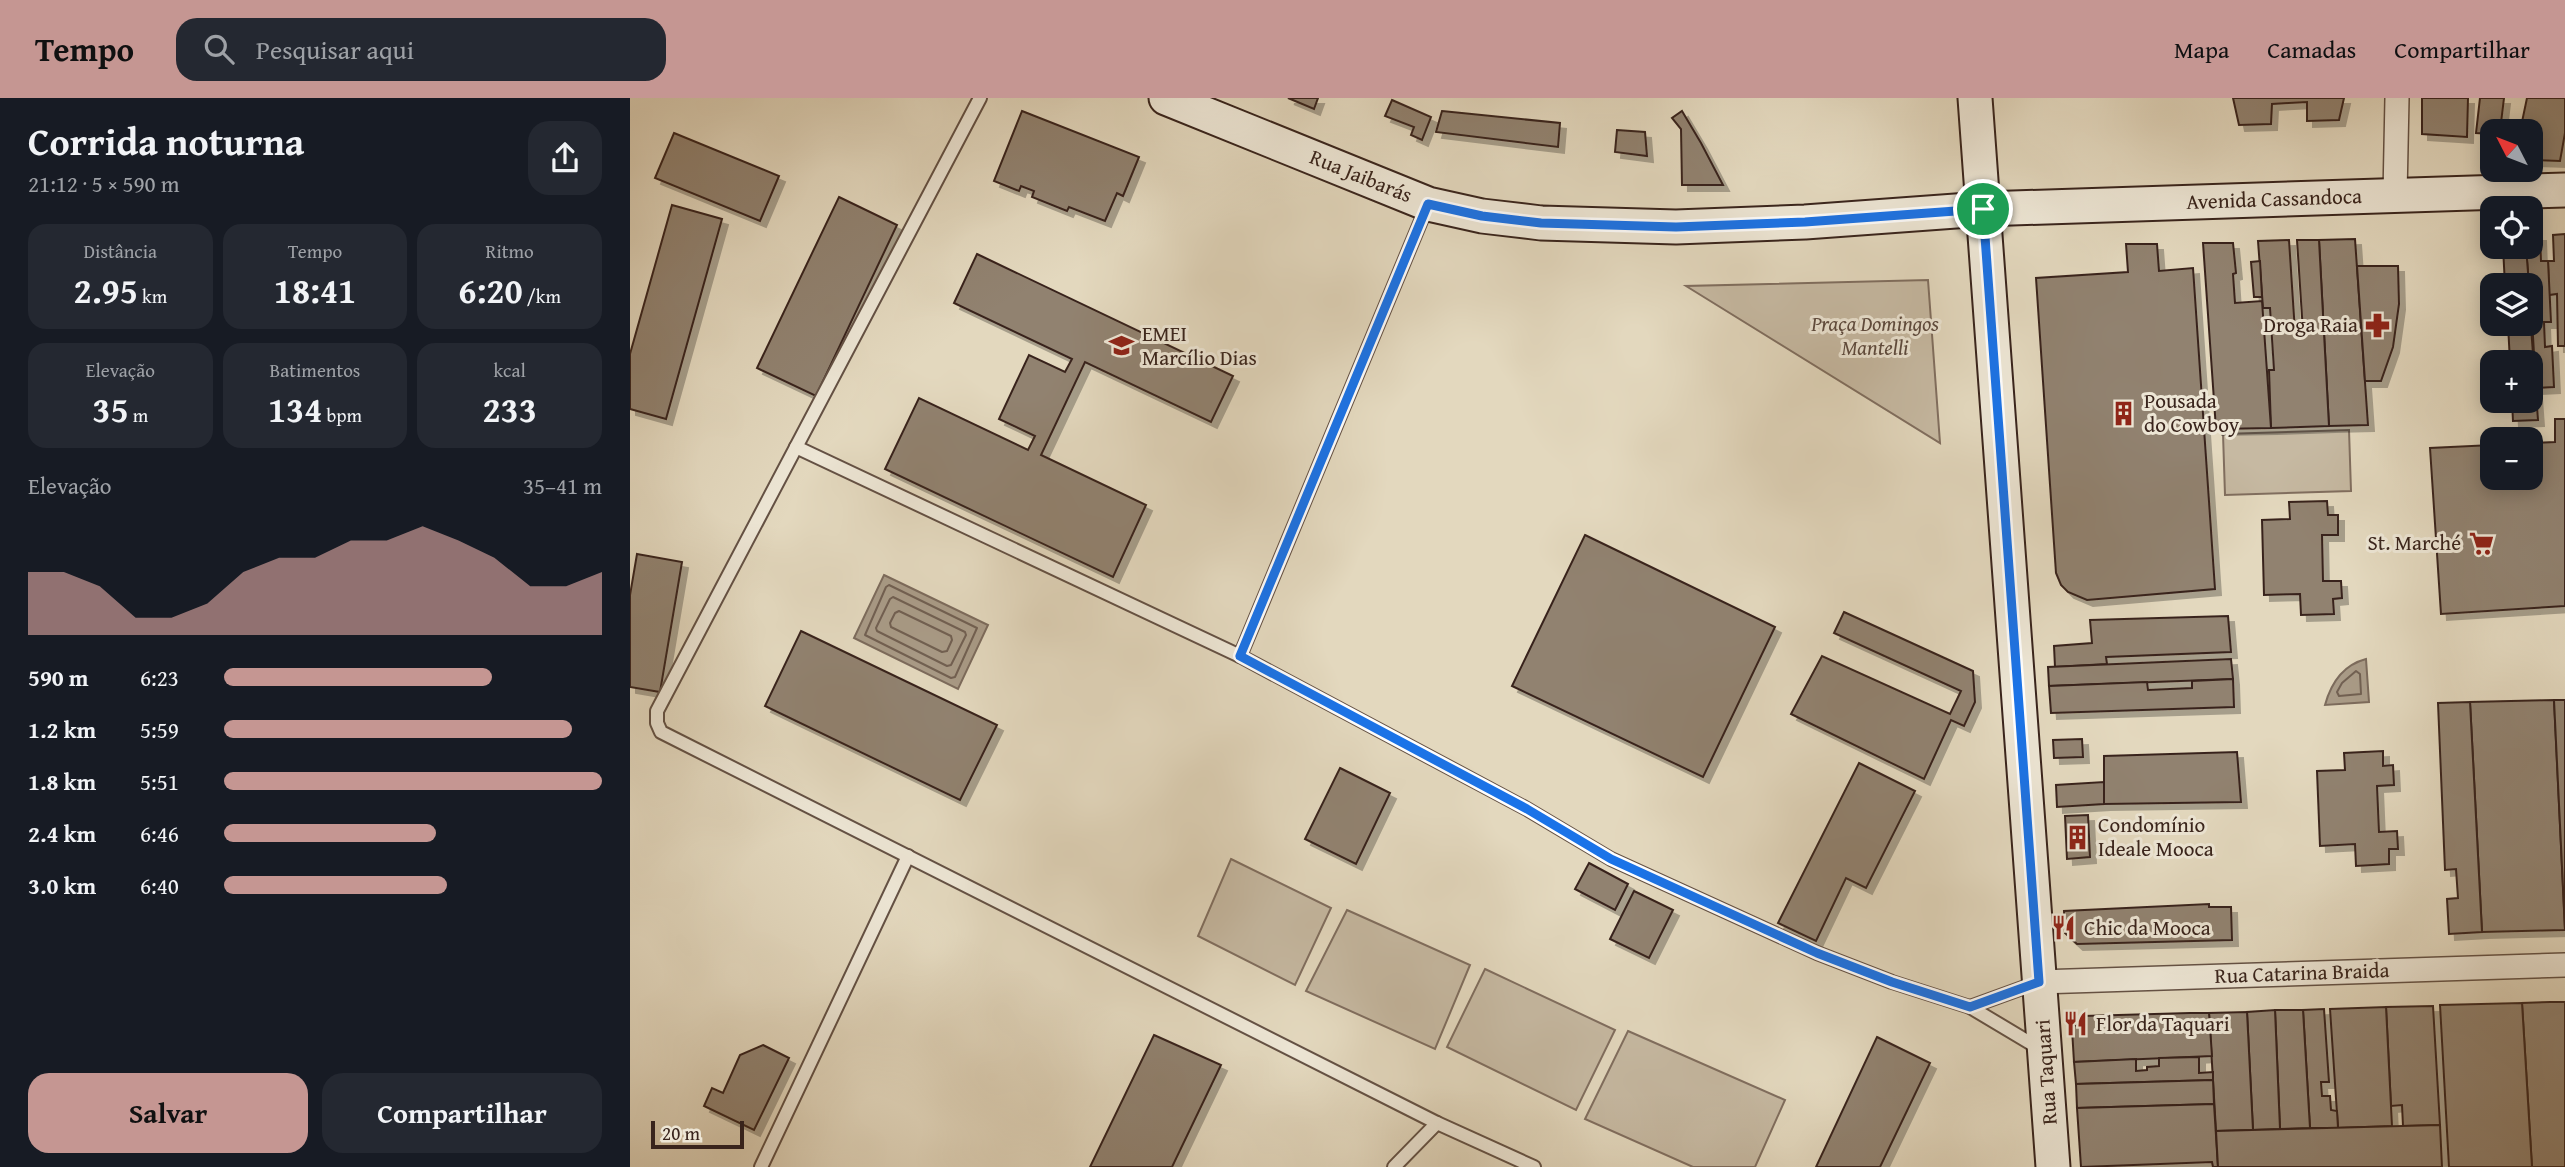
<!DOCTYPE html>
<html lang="pt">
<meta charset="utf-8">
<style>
body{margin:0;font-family:"Gentium Book Plus",serif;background:#242831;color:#f1f3f6;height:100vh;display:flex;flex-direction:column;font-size:26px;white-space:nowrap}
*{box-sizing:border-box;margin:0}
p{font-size:23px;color:#9ea1a6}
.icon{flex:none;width:38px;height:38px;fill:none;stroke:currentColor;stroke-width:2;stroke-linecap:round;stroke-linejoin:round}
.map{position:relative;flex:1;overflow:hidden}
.panel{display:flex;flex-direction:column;background:#171b24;width:630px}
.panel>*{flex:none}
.needle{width:46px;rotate:312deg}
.fabs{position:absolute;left:1850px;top:21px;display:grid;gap:14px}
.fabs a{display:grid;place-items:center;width:63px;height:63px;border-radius:14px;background:#171b24;box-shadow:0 4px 18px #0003;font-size:35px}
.scale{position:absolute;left:21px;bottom:18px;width:93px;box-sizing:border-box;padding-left:7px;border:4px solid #39241c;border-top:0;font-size:19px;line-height:24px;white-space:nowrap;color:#39241c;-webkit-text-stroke:5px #ede6d5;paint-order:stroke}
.pin{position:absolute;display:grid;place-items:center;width:60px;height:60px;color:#fff;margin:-30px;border:4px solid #fff;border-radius:50%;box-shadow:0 2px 7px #0007}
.round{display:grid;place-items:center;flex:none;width:74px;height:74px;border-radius:21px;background:#242831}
.head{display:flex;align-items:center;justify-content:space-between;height:119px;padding:0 28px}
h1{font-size:38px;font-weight:600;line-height:52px}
.metrics{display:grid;grid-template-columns:repeat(3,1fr);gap:10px;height:119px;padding:7px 28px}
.metrics div{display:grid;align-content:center;border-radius:18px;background:#242831;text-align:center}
.metrics b{font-size:35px;font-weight:600}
.metrics small{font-size:19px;font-weight:400}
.metrics p{font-size:19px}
.chart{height:196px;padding:14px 28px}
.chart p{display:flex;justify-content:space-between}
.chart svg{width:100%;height:126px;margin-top:7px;fill:#c59692;opacity:.7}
.action{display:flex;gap:14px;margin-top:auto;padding:14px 28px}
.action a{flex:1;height:80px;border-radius:21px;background:#c59692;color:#111;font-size:28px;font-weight:600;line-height:80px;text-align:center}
.action a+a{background:#242831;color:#f1f3f6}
ul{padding:0 28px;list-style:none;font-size:23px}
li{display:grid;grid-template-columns:112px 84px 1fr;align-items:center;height:52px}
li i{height:18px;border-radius:9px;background:#c59692}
header{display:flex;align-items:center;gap:42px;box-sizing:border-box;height:98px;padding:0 35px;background:#c59692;color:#111}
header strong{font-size:33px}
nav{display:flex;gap:38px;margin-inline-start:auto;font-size:24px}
.search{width:490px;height:63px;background:#242831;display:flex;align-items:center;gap:18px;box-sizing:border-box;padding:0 24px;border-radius:21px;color:#9ea1a6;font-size:26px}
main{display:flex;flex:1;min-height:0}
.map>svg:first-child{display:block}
.green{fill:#c6b9a2;stroke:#806e5f;stroke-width:2}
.water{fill:#a99b87;stroke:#7c6b5c;stroke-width:2}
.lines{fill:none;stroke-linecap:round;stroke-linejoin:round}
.shore{stroke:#716052;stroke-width:2}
.building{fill:#918270;stroke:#39241c;stroke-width:2;filter:url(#shadow)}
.lane-casing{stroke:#645144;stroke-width:16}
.street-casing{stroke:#645144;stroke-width:26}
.secondary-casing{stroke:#39241c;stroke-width:37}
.lane{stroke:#ede6d5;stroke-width:12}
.street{stroke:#ede6d5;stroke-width:23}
.secondary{stroke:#ede6d5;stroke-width:33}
.route-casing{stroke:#fff;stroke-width:14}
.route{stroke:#1a73e8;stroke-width:9}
.labels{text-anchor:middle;stroke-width:6;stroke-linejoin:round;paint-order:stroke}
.street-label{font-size:21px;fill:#39241c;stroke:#ede6d5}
.park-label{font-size:21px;font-style:italic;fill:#5c493e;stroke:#ede6d5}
.poi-label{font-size:21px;fill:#39241c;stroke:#ede6d5;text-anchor:start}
</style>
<header>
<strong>Tempo</strong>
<div class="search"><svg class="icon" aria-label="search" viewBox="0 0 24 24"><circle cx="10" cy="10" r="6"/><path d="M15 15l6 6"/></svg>Pesquisar aqui</div>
<nav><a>Mapa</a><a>Camadas</a><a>Compartilhar</a></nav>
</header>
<main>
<section class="panel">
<div class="head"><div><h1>Corrida noturna</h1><p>21:12 · 5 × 590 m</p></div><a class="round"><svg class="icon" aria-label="share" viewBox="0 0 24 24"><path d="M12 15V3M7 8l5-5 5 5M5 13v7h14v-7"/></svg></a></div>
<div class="metrics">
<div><p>Distância</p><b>2.95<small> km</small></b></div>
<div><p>Tempo</p><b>18:41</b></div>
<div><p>Ritmo</p><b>6:20<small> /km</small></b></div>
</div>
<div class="metrics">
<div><p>Elevação</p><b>35<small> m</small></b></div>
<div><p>Batimentos</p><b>134<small> bpm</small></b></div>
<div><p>kcal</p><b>233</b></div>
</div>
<div class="chart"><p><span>Elevação</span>35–41 m</p>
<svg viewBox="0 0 160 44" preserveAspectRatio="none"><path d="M0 44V22L10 22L20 27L30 38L40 38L50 33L60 22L70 17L80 17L90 11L100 11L110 6L120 11L130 17L140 27L150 27L160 22V44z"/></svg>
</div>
<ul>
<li><b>590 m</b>6:23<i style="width:71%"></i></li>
<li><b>1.2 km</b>5:59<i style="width:92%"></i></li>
<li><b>1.8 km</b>5:51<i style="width:100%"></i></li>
<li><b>2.4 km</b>6:46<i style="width:56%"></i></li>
<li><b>3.0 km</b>6:40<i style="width:59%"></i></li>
</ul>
<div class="action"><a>Salvar</a><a>Compartilhar</a></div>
</section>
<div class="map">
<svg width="1935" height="1069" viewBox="0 0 1935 1069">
<defs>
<filter id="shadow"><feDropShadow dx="6" dy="6" stdDeviation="0" flood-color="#0004"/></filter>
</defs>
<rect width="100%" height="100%" fill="#e3d8be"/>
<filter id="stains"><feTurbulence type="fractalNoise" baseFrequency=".00286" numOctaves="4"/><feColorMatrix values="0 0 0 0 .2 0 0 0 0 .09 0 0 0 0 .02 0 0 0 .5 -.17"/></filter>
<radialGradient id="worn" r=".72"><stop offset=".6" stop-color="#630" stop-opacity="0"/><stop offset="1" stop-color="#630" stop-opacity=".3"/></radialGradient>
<g class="green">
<polygon points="1298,182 1310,345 1056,188"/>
<polygon points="1719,332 1721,393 1595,397 1593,336"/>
<polygon points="601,761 701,810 665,887 568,838"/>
<polygon points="717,812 840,867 805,951 676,893"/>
<polygon points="855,871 985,932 946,1012 817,949"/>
<polygon points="998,933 1155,1002 1125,1069 1063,1069 955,1021"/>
</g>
<g class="water">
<polygon points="254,477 358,527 328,591 224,540"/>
<path d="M 1736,561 L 1739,604 L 1695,607 C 1701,585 1713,567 1736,561 Z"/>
</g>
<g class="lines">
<g class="shore">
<polygon points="259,487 347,530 325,579 321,580 235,537 256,489"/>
<polygon points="263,499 335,534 336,537 321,567 317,568 247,533 246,530 260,501"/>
<polygon points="269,513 321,538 322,542 317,553 312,554 261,529 260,525 265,515"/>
<polygon points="1726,573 1730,576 1731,596 1709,598 1707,594 1712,585"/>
</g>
</g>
<g class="building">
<polygon points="658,0 688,0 684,11"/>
<polygon points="1603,0 1714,0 1709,22 1677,23 1677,4 1642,6 1641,26 1609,27"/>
<polygon points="1792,0 1838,0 1837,39 1792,36"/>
<polygon points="1850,0 1874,0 1870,33 1862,33 1862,36 1846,35"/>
<polygon points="1897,0 1935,0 1935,35 1930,63 1900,62 1900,33 1879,33 1880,30 1885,30 1885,23 1892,24"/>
<polygon points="762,2 801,19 792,42 781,37 784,29 755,18"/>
<polygon points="392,13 509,59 493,98 487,95 475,123 439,109 437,113 402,99 404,93 391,88 389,93 364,83"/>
<polygon points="812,13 930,25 928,49 806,34"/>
<polygon points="1052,13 1071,45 1093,87 1052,87 1051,31 1042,20"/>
<polygon points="987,32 1015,34 1017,58 985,54"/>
<polygon points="44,35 149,78 130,123 25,80"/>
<polygon points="209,99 267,127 186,298 127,270"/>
<polygon points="42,107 92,121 36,321 0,311 0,256"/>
<polygon points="1935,136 1935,248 1928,248 1927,196 1919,197 1918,163 1924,163 1923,137"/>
<polygon points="1900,137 1910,137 1911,163 1918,163 1921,224 1914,224 1915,249 1922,248 1924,289 1906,290 1900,187 1899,187 1896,149 1900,149"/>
<polygon points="1725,141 1738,327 1699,328 1689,142"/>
<polygon points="1659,142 1665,234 1673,234 1667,142 1689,142 1699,328 1641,330 1639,272 1644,272 1640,210 1633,210 1628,143"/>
<polygon points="1573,145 1603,145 1606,175 1603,176 1605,205 1632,203 1641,330 1586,331"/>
<polygon points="1496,146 1527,146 1529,173 1563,170 1585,491 1457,502 1438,494 1431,487 1426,475 1406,180 1498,174"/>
<polygon points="1873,149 1896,149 1899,187 1875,187"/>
<polygon points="347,156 603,278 581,324 455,264 411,357 516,407 483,479 255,371 289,300 398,352 405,338 369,321 399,257 435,274 442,261 324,205"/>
<polygon points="1630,163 1632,199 1624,199 1621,164"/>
<polygon points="1727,168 1768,168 1769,206 1763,249 1751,283 1735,283"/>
<polygon points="1900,216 1908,322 1883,323 1882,303 1900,303 1900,264 1880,264 1878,226 1900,226"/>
<polygon points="1925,321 1935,321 1935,508 1811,516 1800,350 1862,347 1862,380 1900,380 1900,345 1925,344"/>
<polygon points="1697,403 1698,417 1708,417 1708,437 1692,437 1693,483 1711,483 1712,500 1703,501 1704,516 1671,517 1670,496 1634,497 1632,422 1660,421 1659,404"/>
<polygon points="955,437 1145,529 1073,679 882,588"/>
<polygon points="7,456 52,464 30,594 0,589 0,497"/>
<polygon points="1214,514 1343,573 1345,604 1334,628 1321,622 1294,681 1161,616 1192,558 1320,616 1331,593 1204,535"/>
<polygon points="1598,518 1601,554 1476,559 1477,566 1425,569 1424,548 1462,545 1460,522"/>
<polygon points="171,533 367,627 330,702 135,608"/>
<polygon points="1601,561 1603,581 1419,588 1418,569"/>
<polygon points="1603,581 1604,609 1421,615 1419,588 1517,584 1518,592 1562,590 1562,583"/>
<polygon points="1924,602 1935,832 1852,834 1840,604"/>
<polygon points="1924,602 1935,602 1935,831"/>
<polygon points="1840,604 1852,834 1819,836 1817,801 1828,800 1826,771 1815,772 1808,605"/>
<polygon points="1452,641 1453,659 1424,660 1423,642"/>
<polygon points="1753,653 1753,668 1763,667 1764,687 1747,688 1749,734 1767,733 1768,751 1759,751 1759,766 1726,768 1725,746 1690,748 1687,673 1715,672 1714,655"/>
<polygon points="1607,654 1611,704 1474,706 1474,658"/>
<polygon points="1229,665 1285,693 1236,790 1216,780 1186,843 1148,825"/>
<polygon points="710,670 760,695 726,766 675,741"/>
<polygon points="1474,684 1474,706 1427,709 1426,687"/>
<polygon points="1458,717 1460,759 1437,761 1435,718"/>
<polygon points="959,765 998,786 985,812 945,791"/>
<polygon points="1004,793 1043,812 1019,860 980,841"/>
<polygon points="1579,806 1579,809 1601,809 1602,842 1447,846 1435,835 1434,813"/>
<polygon points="1920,904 1935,904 1935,1069 1902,1069 1892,905"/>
<polygon points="1892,905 1902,1069 1819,1069 1810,907"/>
<polygon points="1803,908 1810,1027 1773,1028 1772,1007 1761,1008 1756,909"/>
<polygon points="1756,909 1762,1028 1708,1030 1700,911"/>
<polygon points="1694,911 1699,984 1691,984 1692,998 1700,998 1701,1012 1707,1013 1708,1030 1680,1030 1673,912"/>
<polygon points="1645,912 1673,912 1680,1030 1650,1031"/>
<polygon points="1645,912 1650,1031 1623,1032 1617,914"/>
<polygon points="1617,914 1623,1032 1586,1033 1579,915"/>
<polygon points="1560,915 1579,915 1582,958 1444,964 1442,931 1453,918"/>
<polygon points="524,937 591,967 542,1069 460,1069"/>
<polygon points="1247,939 1300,965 1250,1069 1186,1069"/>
<polygon points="133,947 159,960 124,1032 74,1008 82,990 93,995 110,957"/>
<polygon points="1569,959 1569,975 1583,974 1583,982 1446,986 1444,964 1506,961 1506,973 1517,972 1517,969 1529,968 1529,960"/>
<polygon points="1583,982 1584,1006 1447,1010 1446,986"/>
<polygon points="1584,1006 1588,1069 1583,1069 1582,1064 1451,1069 1447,1010"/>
<polygon points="1810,1027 1812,1069 1588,1069 1586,1033"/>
</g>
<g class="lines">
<defs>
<g id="lane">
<polyline points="350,0 27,613 27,625 31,634 807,1025 904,1069"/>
<polyline points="166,349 610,558 897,711 981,761 1187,855 1262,884 1340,909 1412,952"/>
<polyline points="610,558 798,106"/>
<polyline points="1340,909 1409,884"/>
<polyline points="131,1069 278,758"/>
<polyline points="764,1069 807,1025"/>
</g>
<g id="street">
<polyline points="1765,97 1767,0"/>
<polyline points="1409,884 1935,867"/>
</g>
<g id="secondary">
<polyline points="536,0 798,106 852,118 911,125 1046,129 1175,124 1353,111 1935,92"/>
<polyline points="1345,0 1423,1069"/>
</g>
</defs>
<use href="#lane" class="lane-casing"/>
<use href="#street" class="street-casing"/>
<use href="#secondary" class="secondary-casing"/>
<use href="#lane" class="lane"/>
<use href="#street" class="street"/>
<use href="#secondary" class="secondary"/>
</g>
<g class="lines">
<defs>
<polygon id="route" points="798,106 852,118 911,125 1046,129 1175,124 1353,111 1409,884 1340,909 1262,884 1187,855 981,761 897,711 610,558"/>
</defs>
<use href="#route" class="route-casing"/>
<use href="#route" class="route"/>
</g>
<defs>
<symbol id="pharmacy-bare" viewBox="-9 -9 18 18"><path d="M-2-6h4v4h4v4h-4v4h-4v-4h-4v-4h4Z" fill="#8f2418" stroke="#ede6d5" stroke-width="2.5" paint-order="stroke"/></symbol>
<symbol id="school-bare" viewBox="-9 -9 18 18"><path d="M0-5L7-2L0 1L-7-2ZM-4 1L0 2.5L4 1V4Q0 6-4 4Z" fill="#8f2418" stroke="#ede6d5" stroke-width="2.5" paint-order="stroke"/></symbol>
<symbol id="building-bare" viewBox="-9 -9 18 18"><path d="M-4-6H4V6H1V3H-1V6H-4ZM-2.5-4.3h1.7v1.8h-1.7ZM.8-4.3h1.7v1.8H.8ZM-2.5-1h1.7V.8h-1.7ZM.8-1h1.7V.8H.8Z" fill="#8f2418" stroke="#ede6d5" stroke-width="2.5" paint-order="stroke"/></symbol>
<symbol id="supermarket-bare" viewBox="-9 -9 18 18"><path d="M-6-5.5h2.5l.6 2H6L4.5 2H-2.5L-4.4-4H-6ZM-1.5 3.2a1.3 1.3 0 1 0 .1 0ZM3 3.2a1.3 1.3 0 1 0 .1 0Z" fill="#8f2418" stroke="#ede6d5" stroke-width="2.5" paint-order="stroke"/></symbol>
<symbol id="restaurant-bare" viewBox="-9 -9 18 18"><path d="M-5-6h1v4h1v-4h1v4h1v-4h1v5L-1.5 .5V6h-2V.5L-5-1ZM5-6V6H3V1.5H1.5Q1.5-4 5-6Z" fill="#8f2418" stroke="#ede6d5" stroke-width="2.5" paint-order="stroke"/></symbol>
</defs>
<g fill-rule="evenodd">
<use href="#pharmacy-bare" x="1730" y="210" width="35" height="35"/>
<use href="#school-bare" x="474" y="230" width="35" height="35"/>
<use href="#building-bare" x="1476" y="298" width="35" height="35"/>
<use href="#supermarket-bare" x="1834" y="428" width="35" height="35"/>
<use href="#building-bare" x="1430" y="722" width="35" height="35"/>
<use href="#restaurant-bare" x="1416" y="812" width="35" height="35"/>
<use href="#restaurant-bare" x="1428" y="908" width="35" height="35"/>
</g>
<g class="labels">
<g class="street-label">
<text transform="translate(731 78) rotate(22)" y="7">Rua Jaibarás</text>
<text transform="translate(1644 101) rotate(-2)" y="7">Avenida Cassandoca</text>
<text transform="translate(1672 875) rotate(-2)" y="7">Rua Catarina Braida</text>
<text transform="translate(1416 974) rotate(-94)" y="7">Rua Taquari</text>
</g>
<g class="park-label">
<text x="1245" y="233">Praça Domingos<tspan x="1245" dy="24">Mantelli</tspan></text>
</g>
<g class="poi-label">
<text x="1728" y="234" text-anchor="end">Droga Raia</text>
<text x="512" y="243">EMEI<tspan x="512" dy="24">Marcílio Dias</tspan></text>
<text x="1514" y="310">Pousada<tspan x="1514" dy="24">do Cowboy</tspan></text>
<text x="1831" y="452" text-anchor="end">St. Marché</text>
<text x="1468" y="734">Condomínio<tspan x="1468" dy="24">Ideale Mooca</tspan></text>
<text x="1454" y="837">Chic da Mooca</text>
<text x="1466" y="933">Flor da Taquari</text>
</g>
</g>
<rect width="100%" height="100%" filter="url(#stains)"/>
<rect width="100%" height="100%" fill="url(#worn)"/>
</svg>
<div class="fabs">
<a><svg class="needle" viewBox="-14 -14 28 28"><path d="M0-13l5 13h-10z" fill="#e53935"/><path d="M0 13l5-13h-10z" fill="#9ea1a6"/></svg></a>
<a><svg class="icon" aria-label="locate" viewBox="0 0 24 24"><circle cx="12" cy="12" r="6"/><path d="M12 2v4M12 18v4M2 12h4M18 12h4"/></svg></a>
<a><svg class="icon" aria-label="layers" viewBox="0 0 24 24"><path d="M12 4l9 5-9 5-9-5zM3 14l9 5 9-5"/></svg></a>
<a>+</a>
<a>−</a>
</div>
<div class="scale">20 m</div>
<div class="pin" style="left:1353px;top:111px;background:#1e9e55"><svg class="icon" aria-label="arrive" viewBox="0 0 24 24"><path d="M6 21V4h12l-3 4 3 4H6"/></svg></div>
</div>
</main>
